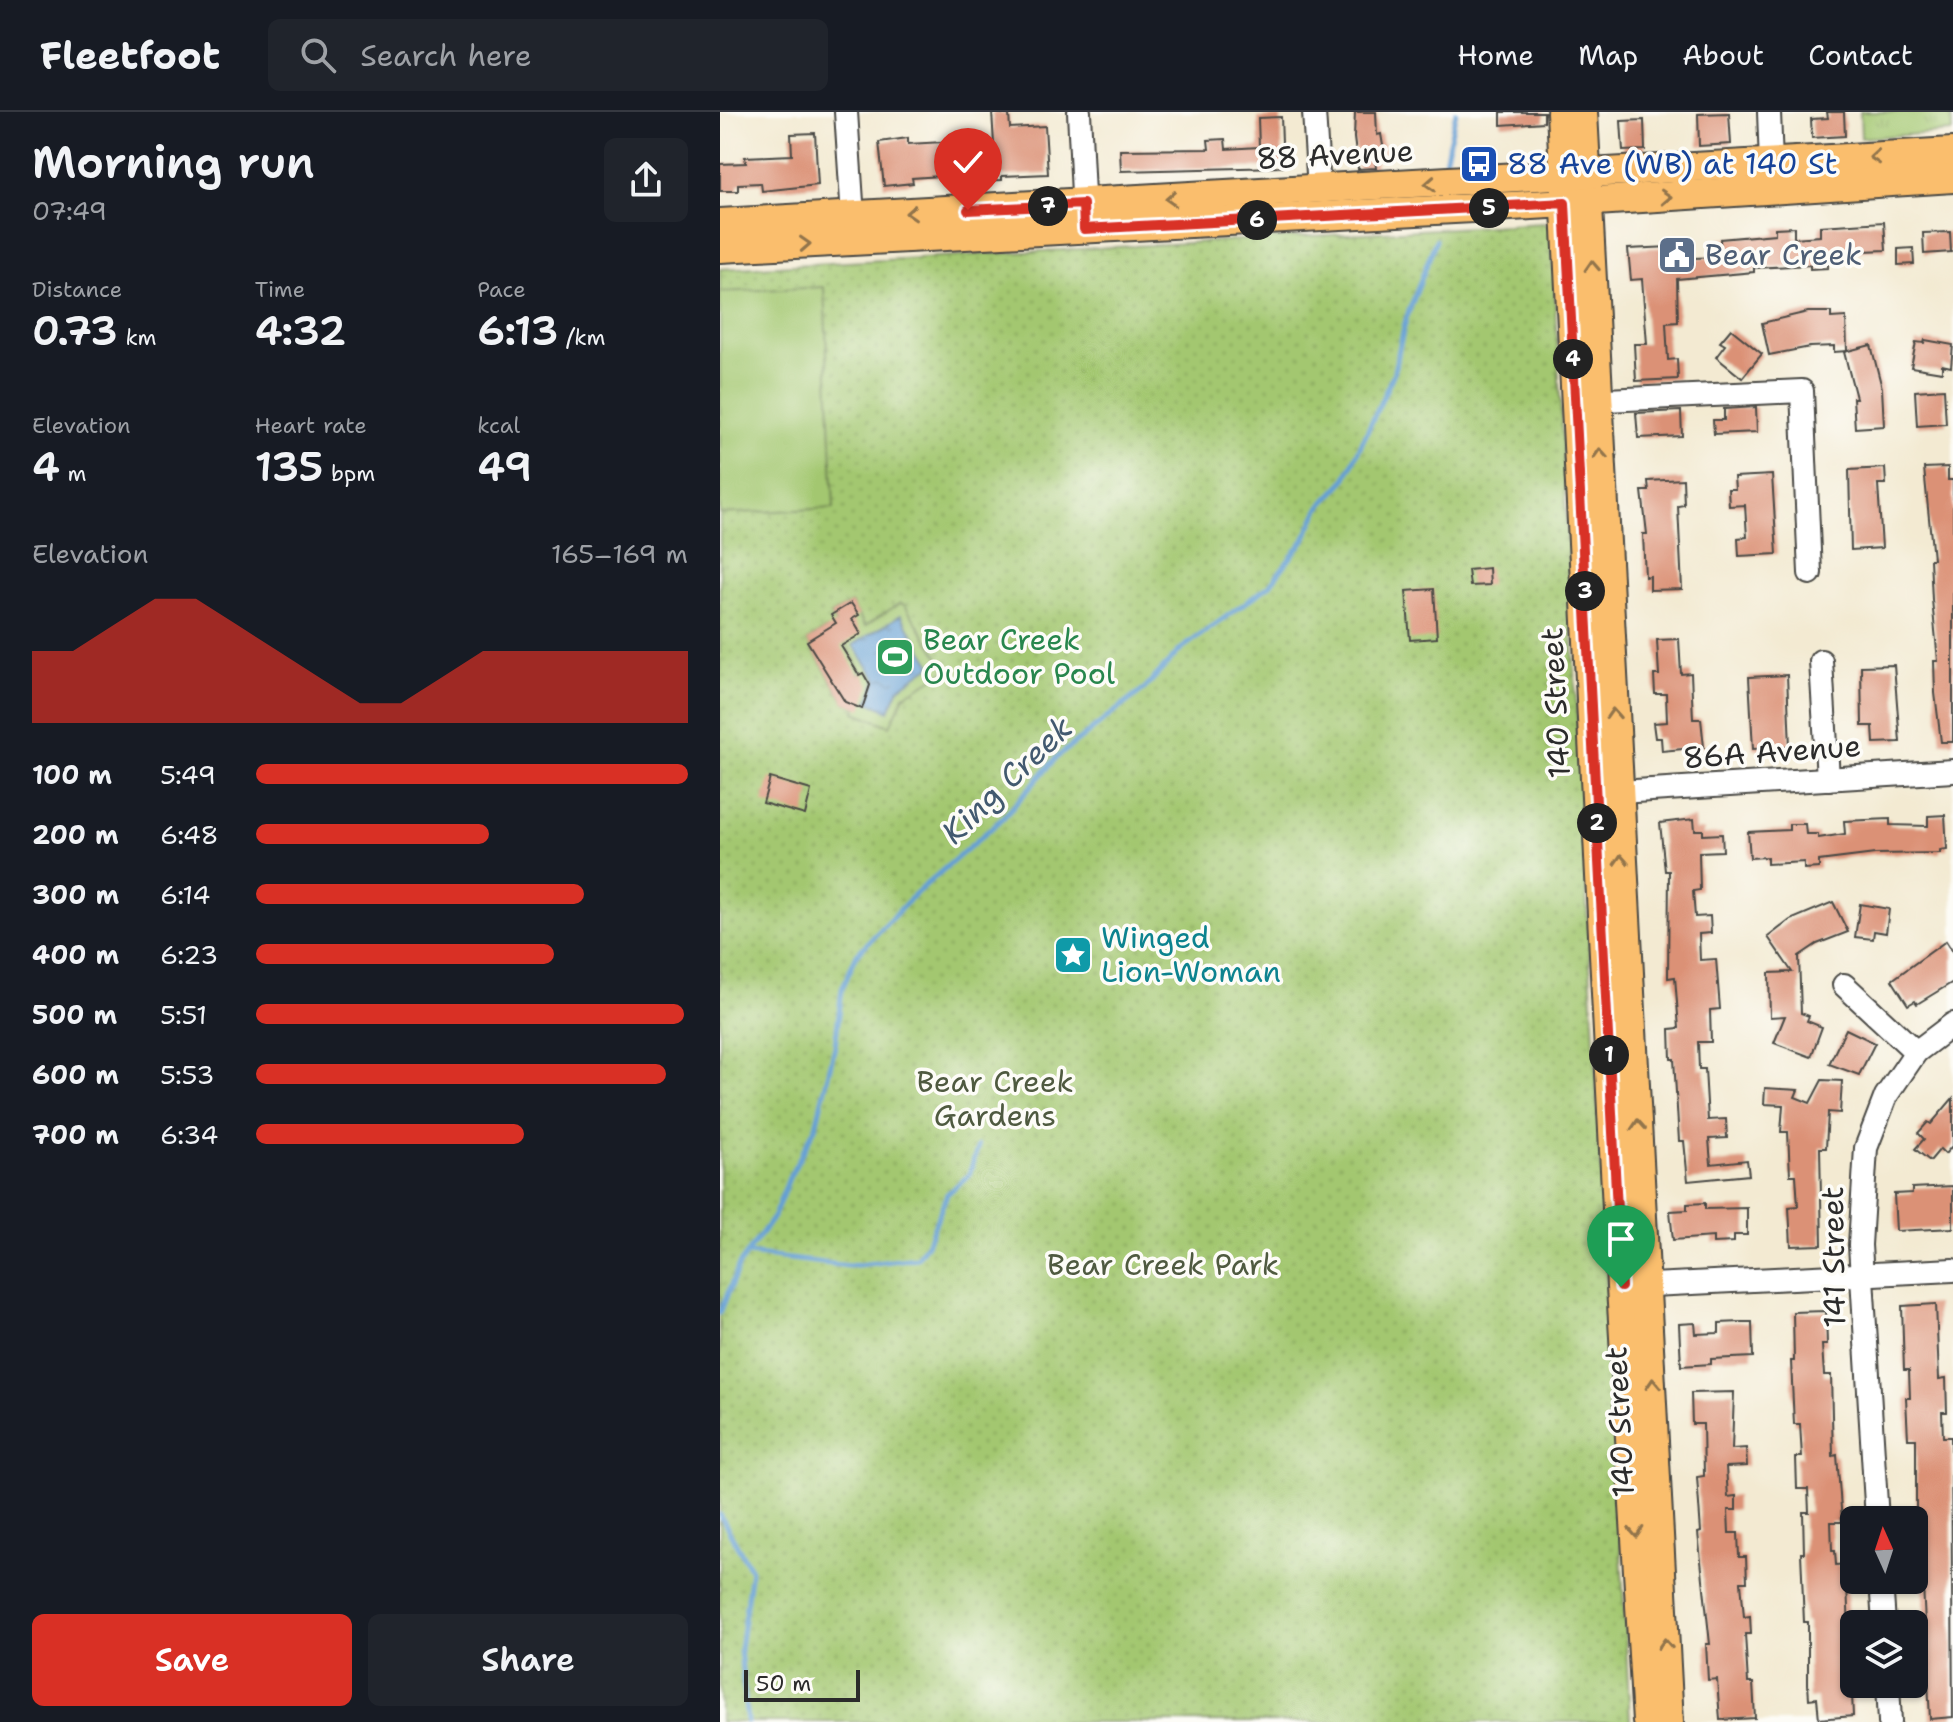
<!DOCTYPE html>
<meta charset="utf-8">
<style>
body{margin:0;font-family:"Shantell Sans",sans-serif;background:#20242c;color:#f1f3f6;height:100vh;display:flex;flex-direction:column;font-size:30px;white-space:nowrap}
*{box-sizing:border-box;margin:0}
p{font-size:26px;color:#9ea1a6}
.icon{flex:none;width:44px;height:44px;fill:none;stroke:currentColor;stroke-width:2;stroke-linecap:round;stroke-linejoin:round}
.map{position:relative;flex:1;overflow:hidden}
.drawer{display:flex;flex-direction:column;background:#171b24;width:720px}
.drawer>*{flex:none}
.needle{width:52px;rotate:357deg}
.controls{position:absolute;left:1120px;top:1394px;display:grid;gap:16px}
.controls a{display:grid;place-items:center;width:88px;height:88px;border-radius:12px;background:#171b24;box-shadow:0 2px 6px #0004;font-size:40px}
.scale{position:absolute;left:24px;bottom:20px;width:116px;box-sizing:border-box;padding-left:8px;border:4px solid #2b2b2b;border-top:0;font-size:22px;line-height:28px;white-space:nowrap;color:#2b2b2b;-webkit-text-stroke:6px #fdfcf7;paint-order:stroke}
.pin{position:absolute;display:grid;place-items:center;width:68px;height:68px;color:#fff;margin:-82px -34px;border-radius:50% 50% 50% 0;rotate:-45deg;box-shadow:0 0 8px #0007}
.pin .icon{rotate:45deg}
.km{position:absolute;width:40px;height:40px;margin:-20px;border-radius:50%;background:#222;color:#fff;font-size:22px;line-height:40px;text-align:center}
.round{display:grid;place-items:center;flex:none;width:84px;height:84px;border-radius:12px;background:#20242c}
.overview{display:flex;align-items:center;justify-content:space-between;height:136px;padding:0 32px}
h1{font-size:44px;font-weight:600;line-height:60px}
.figures{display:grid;grid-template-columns:repeat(3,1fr);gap:12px;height:136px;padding:8px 32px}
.figures div{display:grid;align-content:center}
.figures b{font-size:40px;font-weight:600}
.figures small{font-size:22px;font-weight:400}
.figures p{font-size:22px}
.chart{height:224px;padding:16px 32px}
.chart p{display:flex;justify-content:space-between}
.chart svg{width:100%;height:144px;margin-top:8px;fill:#d93025;opacity:.7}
.action{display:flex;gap:16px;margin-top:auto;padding:16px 32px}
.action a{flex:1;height:92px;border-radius:12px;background:#d93025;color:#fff;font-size:32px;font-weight:600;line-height:92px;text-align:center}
.action a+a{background:#20242c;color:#f1f3f6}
ul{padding:0 32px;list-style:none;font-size:26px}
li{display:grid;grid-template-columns:128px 96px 1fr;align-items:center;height:60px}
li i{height:20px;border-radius:10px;background:#d93025}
header{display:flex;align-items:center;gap:48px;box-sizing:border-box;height:112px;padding:0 40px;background:#171b24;border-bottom:2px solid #363941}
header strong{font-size:38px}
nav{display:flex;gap:44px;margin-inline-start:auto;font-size:28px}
.search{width:560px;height:72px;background:#20242c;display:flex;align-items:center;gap:20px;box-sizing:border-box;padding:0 28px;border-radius:12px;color:#9ea1a6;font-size:30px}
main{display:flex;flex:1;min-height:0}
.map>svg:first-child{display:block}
.grass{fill:url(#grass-tufts);stroke:#67794e;stroke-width:2}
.park{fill:url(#park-dots);stroke:#67794e;stroke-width:2}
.pitch{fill:#a3c770;stroke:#67794e;stroke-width:2}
.water{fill:url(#water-ripples);stroke:#486580;stroke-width:2}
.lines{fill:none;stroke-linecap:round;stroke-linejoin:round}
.stream{stroke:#649fd4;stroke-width:5}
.building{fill:#db9176}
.minor-casing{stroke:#494844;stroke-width:26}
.major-casing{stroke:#494844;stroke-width:32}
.minor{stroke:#fff;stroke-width:22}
.major{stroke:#fabe6d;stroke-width:28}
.oneway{stroke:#92744c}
.route-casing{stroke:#fff;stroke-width:16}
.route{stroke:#d93025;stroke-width:10}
.labels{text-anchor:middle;stroke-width:7;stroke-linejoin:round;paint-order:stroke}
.street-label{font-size:30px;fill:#2b2b2b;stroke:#fdfcf7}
.transit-label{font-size:30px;fill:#164399;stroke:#fdfcf7;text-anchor:start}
.service-label{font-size:30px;fill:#4e5e75;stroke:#fdfcf7;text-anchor:start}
.leisure-label{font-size:30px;fill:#27864d;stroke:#fdfcf7;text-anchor:start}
.culture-label{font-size:30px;fill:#0d838f;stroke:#fdfcf7;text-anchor:start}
.park-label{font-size:30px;fill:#4f5a40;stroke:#fdfcf7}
.water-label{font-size:32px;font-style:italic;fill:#42596f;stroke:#fdfcf7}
</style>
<header>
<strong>Fleetfoot</strong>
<div class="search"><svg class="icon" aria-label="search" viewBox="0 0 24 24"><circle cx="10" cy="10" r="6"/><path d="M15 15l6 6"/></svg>Search here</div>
<nav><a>Home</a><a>Map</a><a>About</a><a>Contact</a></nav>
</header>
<main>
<section class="drawer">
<div class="overview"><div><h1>Morning run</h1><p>07:49</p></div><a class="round"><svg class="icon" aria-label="share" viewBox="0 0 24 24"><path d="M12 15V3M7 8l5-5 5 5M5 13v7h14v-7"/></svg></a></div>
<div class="figures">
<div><p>Distance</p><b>0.73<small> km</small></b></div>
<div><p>Time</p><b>4:32</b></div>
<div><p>Pace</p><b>6:13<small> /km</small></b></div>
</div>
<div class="figures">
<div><p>Elevation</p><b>4<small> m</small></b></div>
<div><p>Heart rate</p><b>135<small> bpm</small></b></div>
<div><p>kcal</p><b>49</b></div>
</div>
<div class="chart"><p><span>Elevation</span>165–169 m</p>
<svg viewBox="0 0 160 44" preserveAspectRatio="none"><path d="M0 44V22L10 22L20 14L30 6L40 6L50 14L60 22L70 30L80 38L90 38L100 30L110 22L120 22L130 22L140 22L150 22L160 22V44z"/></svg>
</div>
<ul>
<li><b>100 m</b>5:49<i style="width:100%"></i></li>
<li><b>200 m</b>6:48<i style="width:54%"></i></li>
<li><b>300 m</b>6:14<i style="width:76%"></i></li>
<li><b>400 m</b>6:23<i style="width:69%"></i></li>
<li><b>500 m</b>5:51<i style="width:99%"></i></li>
<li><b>600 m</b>5:53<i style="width:95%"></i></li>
<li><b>700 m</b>6:34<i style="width:62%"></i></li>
</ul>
<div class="action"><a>Save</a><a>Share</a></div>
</section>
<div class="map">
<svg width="1233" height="1610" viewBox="0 0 1233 1610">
<defs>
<pattern id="grass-tufts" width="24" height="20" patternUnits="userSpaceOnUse" patternTransform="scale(2)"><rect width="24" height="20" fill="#a3c770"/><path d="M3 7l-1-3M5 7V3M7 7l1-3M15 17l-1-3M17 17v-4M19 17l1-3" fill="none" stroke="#8cab61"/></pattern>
<pattern id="park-dots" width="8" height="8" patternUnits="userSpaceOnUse" patternTransform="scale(2)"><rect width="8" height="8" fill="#a3c770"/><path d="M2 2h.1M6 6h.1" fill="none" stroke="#8cab61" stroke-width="1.8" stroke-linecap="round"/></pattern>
<pattern id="water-ripples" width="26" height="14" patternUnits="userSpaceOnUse" patternTransform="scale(2)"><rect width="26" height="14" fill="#649fd4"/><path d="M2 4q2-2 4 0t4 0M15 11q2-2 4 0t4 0" fill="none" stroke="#5382ac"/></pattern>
</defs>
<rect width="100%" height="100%" fill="#fdfcf7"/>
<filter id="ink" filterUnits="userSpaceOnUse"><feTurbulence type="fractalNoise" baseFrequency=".0125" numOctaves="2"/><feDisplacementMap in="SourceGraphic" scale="16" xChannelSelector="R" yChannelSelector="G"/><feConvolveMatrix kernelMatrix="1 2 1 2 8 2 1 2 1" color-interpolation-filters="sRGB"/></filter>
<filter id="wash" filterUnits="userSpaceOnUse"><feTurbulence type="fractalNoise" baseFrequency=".006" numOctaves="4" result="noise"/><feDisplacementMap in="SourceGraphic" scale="32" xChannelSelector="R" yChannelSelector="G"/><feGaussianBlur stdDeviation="1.8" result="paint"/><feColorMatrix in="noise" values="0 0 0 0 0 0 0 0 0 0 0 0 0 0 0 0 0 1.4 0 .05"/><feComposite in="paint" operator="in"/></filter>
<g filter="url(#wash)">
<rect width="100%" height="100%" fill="#f3ead2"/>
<polygon class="grass" points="1140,0 1231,0 1232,20 1141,26"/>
<polygon class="park" points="824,111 831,117 910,1610 0,1610 0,157"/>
<g class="pitch">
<polygon points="104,175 114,396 0,402 0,180"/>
<polygon points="131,491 145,514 180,491 185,493 227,558 184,584 170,614 135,600 136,594 125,590 87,529 106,517 138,563 142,561 111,503"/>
</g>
<polygon class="water" points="181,503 212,553 179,576 169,599 148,590 157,567 133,533"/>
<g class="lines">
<g class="stream">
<polyline points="725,49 736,0"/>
<polyline points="27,1142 129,1154 197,1146 207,1132 227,1082 249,1063 258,1034"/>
<polyline points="0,1201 19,1153 54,1104 69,1066 96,1014 115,934 122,877 137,842 194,783 283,706 336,646 425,576 461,537 549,474 584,428 600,395 625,368 673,263 686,207 716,128"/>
<polyline points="0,1403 31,1458 20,1537 27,1610"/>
</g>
</g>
<g id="blocks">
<g class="building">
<polygon points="272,0 289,3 290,16 325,14 328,62 282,64 282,68 251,69 250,62 192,66 193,71 164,74 159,30 188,26 188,32 242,29 242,33 274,32"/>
<polygon points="635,0 656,0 657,23 661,22 665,45 655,46 656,56 638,57 634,26"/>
<polygon points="781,0 824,0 824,10 781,13"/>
<polygon points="1107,0 1124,0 1125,24 1092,26 1091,7 1108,6"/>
<polygon points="1009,1 1011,32 979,34 978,2"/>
<polygon points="561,5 563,55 401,59 400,38 489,37 488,28 505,27 506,37 539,35 538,6"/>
<polygon points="924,8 925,38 903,39 901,9"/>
<polygon points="95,21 98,73 42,79 41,71 18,72 18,79 0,79 0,52 26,51 25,45 72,43 71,22"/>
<polygon points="1164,110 1166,138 1120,140 1120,149 1108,150 1108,156 1090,157 1090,153 1034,156 1034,160 957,167 958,210 946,211 948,248 957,247 958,267 916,269 914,232 927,232 922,167 911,168 908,137 972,134 973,146 1001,145 1000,127 1055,122 1055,116 1074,115 1074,126 1100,124 1100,114"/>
<polygon points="1230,120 1231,140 1204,142 1203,121"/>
<polygon points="1193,136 1194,152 1178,153 1178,137"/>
<polygon points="1088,200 1111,200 1111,206 1126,205 1127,239 1114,240 1114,234 1090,235 1049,243 1042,211"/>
<polygon points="1011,217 1042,242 1022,266 996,245 1005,233 1000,230"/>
<polygon points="1205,228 1233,233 1231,255 1222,253 1222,260 1191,255 1196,230 1204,231"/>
<polygon points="1151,233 1162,276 1164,314 1135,316 1133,286 1136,286 1124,240"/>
<polygon points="1224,277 1226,312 1197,314 1195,279"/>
<polygon points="1036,295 1037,320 994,322 993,308 1004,308 1004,297"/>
<polygon points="961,299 962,324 918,326 916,301"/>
<polygon points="1228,355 1228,368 1233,368 1233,630 1221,630 1215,581 1214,549 1218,549 1212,488 1210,447 1213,447 1204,356"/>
<polygon points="1165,356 1166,372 1158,372 1162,436 1131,438 1129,358"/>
<polygon points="1052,363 1057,442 1019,444 1018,426 1027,425 1025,393 1009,394 1008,377 1015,377 1014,365"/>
<polygon points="963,367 964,393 958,394 962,477 930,478 930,464 925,465 923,422 927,422 922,379 929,379 928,369"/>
<polygon points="769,456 770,473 750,474 748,458"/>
<polygon points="714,477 717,526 690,528 686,479"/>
<polygon points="131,491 139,503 132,507 141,522 121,534 139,563 143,561 150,573 142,597 125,590 87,529 116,511 111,503"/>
<polygon points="959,527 961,562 971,561 973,607 981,607 984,635 942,639 941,626 935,626 933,611 947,610 946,582 935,582 934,563 939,563 937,528"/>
<polygon points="1174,553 1180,630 1154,631 1153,614 1142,614 1141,554"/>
<polygon points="1067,563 1070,635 1033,637 1029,565"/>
<polygon points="50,666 91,678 85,703 43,691"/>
<polygon points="1225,703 1227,737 1220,738 1220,741 1155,742 1099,749 1099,756 1084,757 1084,750 1047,752 1047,745 1030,746 1028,720 1069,718 1069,712 1085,712 1086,722 1098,722 1098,726 1125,722 1124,709 1170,707 1170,713 1208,714 1208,704"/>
<polygon points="974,707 975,718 983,718 983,723 1002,722 1003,739 979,740 980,778 973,779 975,805 990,804 991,821 979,822 980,848 996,847 1000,897 990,898 991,930 978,930 979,957 985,957 988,1008 1006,1007 1007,1026 989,1027 991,1052 1027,1048 1029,1063 968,1069 964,1029 959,1029 954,947 951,947 950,917 959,916 955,865 948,866 949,759 945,759 940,711"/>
<polygon points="1113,790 1128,820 1097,832 1079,844 1081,901 1089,904 1087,909 1102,915 1091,945 1054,931 1065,904 1050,905 1049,861 1072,860 1048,825 1070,808"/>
<polygon points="1140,792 1169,797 1166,821 1154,819 1153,827 1135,825"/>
<polygon points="1226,829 1233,840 1233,870 1197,892 1195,889 1188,893 1172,868"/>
<polygon points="1126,917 1155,931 1139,963 1109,952"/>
<polygon points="1102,968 1122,969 1120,1001 1108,1000 1106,1036 1100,1036 1102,1133 1071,1134 1069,1095 1078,1094 1076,1063 1070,1063 1068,1020 1061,1020 1063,993 1044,992 1045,976 1078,978 1075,985 1090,991"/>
<polygon points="1233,986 1233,1033 1225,1042 1220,1037 1210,1049 1195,1037 1204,1027 1198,1021 1208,1010 1211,1012"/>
<polygon points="1233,1074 1233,1116 1176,1119 1174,1082 1192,1081 1192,1076"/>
<polygon points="985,1091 985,1097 1027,1096 1027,1123 1014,1123 1014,1130 993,1131 993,1125 953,1128 950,1099 967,1098 967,1092"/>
<polygon points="1216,1192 1219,1267 1226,1266 1227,1300 1222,1300 1223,1325 1231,1325 1233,1605 1210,1607 1200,1416 1196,1417 1196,1327 1188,1327 1186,1286 1190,1286 1189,1258 1184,1258 1182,1194"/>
<polygon points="1106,1199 1107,1233 1102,1233 1104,1263 1111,1263 1113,1344 1117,1343 1122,1410 1111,1410 1112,1439 1115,1439 1116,1453 1126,1452 1133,1604 1099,1607 1097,1586 1089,1587 1088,1572 1088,1510 1084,1510 1081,1441 1084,1441 1083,1400 1089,1400 1088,1377 1077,1377 1076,1345 1082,1345 1080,1312 1074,1312 1071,1249 1074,1249 1073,1200"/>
<polygon points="1022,1210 1032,1210 1033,1245 991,1247 991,1252 961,1254 959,1212 975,1211 976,1222 999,1221 999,1211"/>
<polygon points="1014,1280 1012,1337 1026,1336 1027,1354 1006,1355 1008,1385 1016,1384 1016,1398 1008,1398 1009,1421 1018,1421 1019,1445 1026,1445 1027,1470 1021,1470 1024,1505 1030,1504 1031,1522 1025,1522 1028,1571 1033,1571 1035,1606 1000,1608 997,1567 988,1568 986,1532 990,1532 978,1421 981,1420 977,1365 984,1364 983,1312 972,1312 971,1281"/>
</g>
</g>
</g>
<g filter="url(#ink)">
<use href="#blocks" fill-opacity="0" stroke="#494844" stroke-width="2"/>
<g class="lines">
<defs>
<g id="minor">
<polyline points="126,0 134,120"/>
<polyline points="359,0 364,103"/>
<polyline points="594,0 599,78"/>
<polyline points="1049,0 1051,52"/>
<polyline points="864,289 1082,279 1090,461"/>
<polyline points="1101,549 1108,667"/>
<polyline points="884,681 1233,659"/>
<polyline points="1124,873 1196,940"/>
<polyline points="911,1174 1233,1158"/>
<polyline points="1157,1408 1140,1133 1146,1036 1166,984 1196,940 1233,912"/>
<polyline points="1161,1468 1164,1512"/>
<polyline points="1168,1572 1170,1610"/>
</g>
<g id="major">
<polyline points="841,0 901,1175 927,1610"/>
<polyline points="863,0 949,1610"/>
<polyline points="0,111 1233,40"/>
<polyline points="0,136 830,92 1233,66"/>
</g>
</defs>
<use href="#minor" class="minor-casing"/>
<use href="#major" class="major-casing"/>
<use href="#minor" class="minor"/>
<use href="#major" class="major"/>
</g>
<defs><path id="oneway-chevron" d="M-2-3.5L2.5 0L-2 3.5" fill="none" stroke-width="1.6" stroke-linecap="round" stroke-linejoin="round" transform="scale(2)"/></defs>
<g class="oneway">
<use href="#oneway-chevron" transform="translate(1155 45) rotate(176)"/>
<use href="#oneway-chevron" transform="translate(710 72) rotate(177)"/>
<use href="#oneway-chevron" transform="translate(946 85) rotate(-3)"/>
<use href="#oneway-chevron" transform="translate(451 87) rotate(177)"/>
<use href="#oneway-chevron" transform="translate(191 101) rotate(177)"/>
<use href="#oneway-chevron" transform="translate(85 132) rotate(-3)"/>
<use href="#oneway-chevron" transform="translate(872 154) rotate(-93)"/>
<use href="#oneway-chevron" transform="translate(880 342) rotate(-93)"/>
<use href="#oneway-chevron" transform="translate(893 602) rotate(-93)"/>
<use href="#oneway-chevron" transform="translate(901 748) rotate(-93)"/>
<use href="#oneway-chevron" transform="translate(918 1013) rotate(-94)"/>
<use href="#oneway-chevron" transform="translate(933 1272) rotate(-93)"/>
<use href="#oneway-chevron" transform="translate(916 1420) rotate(87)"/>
<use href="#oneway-chevron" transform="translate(945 1532) rotate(-93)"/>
</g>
</g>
<g class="lines" filter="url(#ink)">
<defs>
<polyline id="route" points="248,98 363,92 364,117 845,91 901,1175"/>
</defs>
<use href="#route" class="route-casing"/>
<use href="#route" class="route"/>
</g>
<defs>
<symbol id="bus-square" viewBox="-11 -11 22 22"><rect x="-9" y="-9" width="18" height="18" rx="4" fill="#1a4fb4" stroke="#fdfcf7"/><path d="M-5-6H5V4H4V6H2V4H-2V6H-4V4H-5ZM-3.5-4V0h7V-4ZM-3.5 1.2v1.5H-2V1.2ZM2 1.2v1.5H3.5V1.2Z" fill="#fff"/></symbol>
<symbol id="civic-square" viewBox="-11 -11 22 22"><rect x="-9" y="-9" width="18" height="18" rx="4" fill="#5c6f8a" stroke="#fdfcf7"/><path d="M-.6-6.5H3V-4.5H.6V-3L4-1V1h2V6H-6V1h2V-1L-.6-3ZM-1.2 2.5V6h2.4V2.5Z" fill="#fff"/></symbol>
<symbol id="stadium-square" viewBox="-11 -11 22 22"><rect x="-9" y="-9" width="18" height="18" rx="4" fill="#2e9e5b" stroke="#fdfcf7"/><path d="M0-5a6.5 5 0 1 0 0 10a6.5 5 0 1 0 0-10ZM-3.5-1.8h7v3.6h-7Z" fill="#fff"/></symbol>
<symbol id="sight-square" viewBox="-11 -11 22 22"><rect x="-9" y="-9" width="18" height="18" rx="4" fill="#0f9aa8" stroke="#fdfcf7"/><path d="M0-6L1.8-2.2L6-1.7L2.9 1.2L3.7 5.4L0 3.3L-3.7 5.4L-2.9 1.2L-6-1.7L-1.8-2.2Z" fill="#fff"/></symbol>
</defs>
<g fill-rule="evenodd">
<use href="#bus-square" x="737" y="30" width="44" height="44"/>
<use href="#civic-square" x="935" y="121" width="44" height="44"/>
<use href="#stadium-square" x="153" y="523" width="44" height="44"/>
<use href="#sight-square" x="331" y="821" width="44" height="44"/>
</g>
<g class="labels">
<g class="street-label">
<text transform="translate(615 43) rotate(-3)" y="10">88 Avenue</text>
<text transform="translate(836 591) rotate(-93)" y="10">140 Street</text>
<text transform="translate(1052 640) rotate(-4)" y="10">86A Avenue</text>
<text transform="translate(1114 1145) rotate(-91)" y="10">141 Street</text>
<text transform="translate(900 1310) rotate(-93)" y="10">140 Street</text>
</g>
<g class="transit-label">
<text x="787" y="62">88 Ave (WB) at 140 St</text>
</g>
<g class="service-label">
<text x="985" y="153">Bear Creek</text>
</g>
<g class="leisure-label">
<text x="203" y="538">Bear Creek<tspan x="203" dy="34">Outdoor Pool</tspan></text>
</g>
<g class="culture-label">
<text x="381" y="836">Winged<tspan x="381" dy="34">Lion-Woman</tspan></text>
</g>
<g class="park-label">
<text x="275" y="980">Bear Creek<tspan x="275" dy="34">Gardens</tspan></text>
<text x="443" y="1163">Bear Creek Park</text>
</g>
<g class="water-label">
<text transform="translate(287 668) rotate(-44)" y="11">King Creek</text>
</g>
</g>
</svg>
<div class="controls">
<a><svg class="needle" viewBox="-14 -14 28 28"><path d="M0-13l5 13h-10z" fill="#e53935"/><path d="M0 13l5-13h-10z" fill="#9ea1a6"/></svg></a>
<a><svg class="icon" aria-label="layers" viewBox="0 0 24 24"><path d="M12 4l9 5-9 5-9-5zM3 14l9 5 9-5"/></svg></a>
</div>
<div class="scale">50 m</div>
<div class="pin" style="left:901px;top:1175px;background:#1e9e55"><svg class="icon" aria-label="arrive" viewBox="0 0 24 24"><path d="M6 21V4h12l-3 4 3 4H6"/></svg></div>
<div class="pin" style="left:248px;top:98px;background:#d93025"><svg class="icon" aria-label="check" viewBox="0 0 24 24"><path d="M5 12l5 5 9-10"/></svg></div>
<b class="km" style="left:889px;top:943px">1</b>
<b class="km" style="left:877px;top:711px">2</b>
<b class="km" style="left:865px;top:479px">3</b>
<b class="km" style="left:853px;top:247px">4</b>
<b class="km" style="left:769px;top:96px">5</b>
<b class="km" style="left:537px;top:108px">6</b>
<b class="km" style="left:328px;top:94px">7</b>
</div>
</main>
